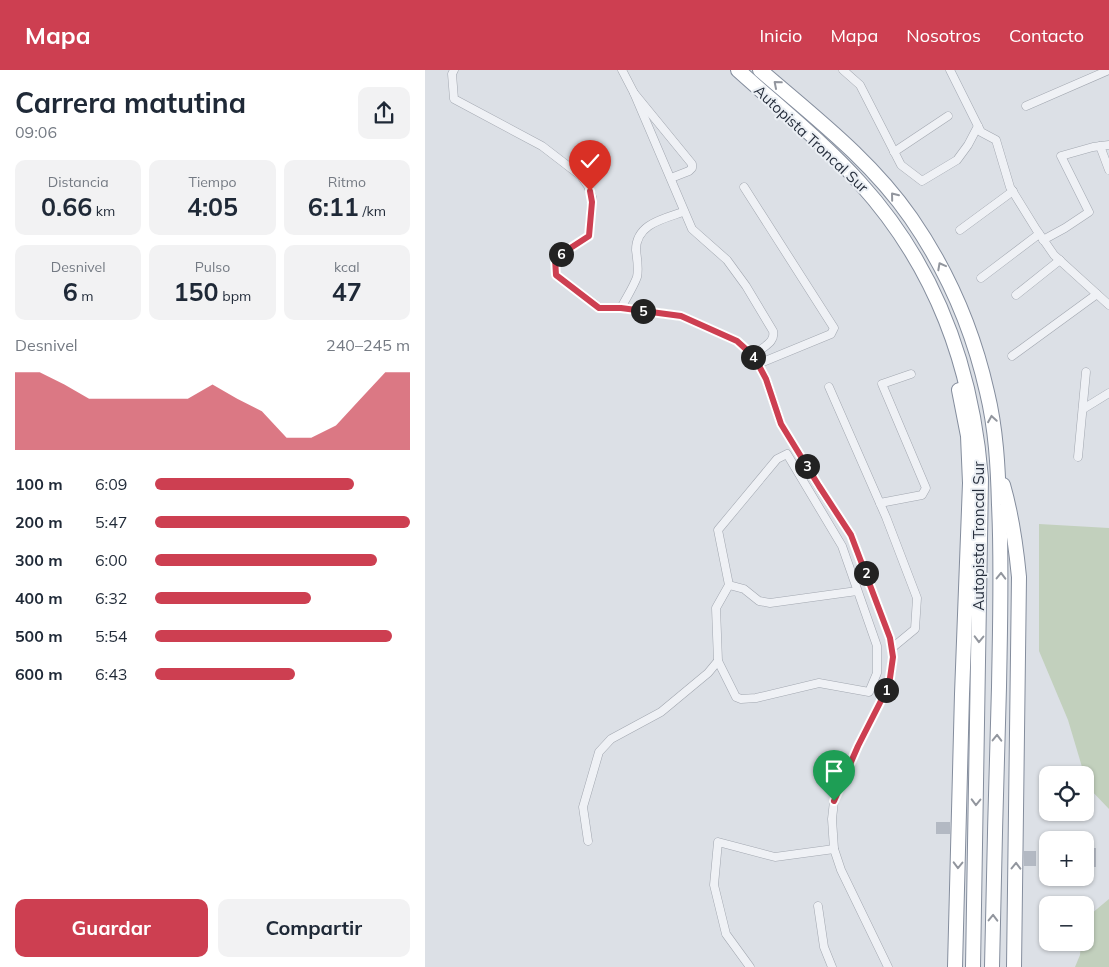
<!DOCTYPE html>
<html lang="es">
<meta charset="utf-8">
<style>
body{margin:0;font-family:Mulish,sans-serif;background:#f2f2f3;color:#1f2937;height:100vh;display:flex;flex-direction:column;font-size:19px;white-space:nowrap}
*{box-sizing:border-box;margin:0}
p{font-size:16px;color:#747a83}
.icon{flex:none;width:28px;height:28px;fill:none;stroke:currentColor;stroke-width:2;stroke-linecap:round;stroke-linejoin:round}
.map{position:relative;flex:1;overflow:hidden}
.panel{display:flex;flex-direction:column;background:#fff;width:425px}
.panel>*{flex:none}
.tools{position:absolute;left:614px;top:696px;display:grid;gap:10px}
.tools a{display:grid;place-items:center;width:55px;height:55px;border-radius:10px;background:#fff;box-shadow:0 1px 4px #0004;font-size:25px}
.pin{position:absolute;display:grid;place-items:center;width:42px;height:42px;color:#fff;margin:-51px -21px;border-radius:50% 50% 50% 0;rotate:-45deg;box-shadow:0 0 5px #0007}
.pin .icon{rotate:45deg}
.km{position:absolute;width:25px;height:25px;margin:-12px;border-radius:50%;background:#222;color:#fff;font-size:14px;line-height:25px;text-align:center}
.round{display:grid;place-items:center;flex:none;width:52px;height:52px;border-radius:10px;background:#f2f2f3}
.head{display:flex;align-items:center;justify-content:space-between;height:85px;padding:0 15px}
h1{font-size:28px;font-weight:700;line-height:38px}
.metrics{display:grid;grid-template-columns:repeat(3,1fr);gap:8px;height:85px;padding:5px 15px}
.metrics div{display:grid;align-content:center;border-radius:10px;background:#f2f2f3;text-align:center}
.metrics b{font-size:25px;font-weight:700}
.metrics small{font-size:14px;font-weight:400}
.metrics p{font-size:14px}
.chart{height:140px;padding:10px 15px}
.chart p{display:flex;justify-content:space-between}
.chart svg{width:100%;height:90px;margin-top:5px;fill:#cd3f51;opacity:.7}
.primary-button{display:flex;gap:10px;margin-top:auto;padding:10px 15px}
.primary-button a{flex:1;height:58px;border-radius:10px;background:#cd3f51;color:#fff;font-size:20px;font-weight:700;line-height:58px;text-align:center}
.primary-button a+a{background:#f2f2f3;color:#1f2937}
ul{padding:0 15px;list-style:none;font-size:16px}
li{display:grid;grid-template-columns:80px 60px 1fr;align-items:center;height:38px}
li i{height:12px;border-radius:6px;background:#cd3f51}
header{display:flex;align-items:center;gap:30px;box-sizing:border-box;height:70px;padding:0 25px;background:#cd3f51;color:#fff}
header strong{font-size:24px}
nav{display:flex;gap:28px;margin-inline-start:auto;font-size:18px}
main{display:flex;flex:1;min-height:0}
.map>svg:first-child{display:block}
.green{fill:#c2d0bd}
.building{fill:#b3b9c3}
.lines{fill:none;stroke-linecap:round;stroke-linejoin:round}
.minor-casing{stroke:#a2a7b0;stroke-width:9}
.motorway-casing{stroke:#848d9d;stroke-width:16}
.minor{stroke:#eff1f5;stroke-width:8}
.motorway{stroke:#fff;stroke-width:14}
.oneway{stroke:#92969e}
.route-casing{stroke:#fff;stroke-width:10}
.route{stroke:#cd3f51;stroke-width:6}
.labels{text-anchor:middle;stroke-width:4;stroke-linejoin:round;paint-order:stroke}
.street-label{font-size:15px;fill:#262e3c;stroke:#ebeff4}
</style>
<header>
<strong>Mapa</strong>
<nav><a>Inicio</a><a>Mapa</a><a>Nosotros</a><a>Contacto</a></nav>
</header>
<main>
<section class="panel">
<div class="head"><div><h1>Carrera matutina</h1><p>09:06</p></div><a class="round"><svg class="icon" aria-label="share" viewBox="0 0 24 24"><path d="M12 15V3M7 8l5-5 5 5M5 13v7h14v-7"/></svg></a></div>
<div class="metrics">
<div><p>Distancia</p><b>0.66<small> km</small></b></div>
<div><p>Tiempo</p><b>4:05</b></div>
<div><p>Ritmo</p><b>6:11<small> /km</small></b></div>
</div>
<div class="metrics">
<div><p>Desnivel</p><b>6<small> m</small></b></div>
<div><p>Pulso</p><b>150<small> bpm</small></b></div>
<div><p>kcal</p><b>47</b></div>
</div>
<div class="chart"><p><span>Desnivel</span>240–245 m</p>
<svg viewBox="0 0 160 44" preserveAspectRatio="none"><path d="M0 44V6L10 6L20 12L30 19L40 19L50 19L60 19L70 19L80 12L90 19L100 25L110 38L120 38L130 32L140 19L150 6L160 6V44z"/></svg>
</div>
<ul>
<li><b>100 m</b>6:09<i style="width:78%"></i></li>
<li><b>200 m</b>5:47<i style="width:100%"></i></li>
<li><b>300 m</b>6:00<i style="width:87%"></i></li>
<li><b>400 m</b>6:32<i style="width:61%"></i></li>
<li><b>500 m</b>5:54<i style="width:93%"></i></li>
<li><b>600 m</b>6:43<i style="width:55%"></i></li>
</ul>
<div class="primary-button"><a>Guardar</a><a>Compartir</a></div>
</section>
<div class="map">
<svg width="684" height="897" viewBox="0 0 684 897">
<rect width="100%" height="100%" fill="#dce0e6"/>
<g class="green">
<polygon points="614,454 684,458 684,739 663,717 643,650 614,581"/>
<polygon points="684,829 684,897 650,897 655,885 656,873 660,872 660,849"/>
</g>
<g class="building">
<rect x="511" y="752" width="14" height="12"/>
<rect x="660" y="778" width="11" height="19"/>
<rect x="599" y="781" width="12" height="15"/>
</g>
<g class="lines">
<defs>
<g id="minor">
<polyline points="29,0 27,4 29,29 117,76 156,106 163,116 167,127 164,166 130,188 131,205 175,238 196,238 256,246 312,271 323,281 333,294 341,309 356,354 394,417 426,465 465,568 468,587 464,615 433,676 409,731 407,749 409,779 416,800 463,897"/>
<polyline points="197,0 209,23 267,94 267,98 264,101 246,108"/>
<polyline points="418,0 435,15 476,95 497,111 532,90 543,75 553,56"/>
<polyline points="525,0 556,62 571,70 585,117 611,159 629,185 684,235"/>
<path d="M 209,23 L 267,159 L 302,190 L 321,216 L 348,261 C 351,274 335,277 328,287"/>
<polyline points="601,36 684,0"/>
<polyline points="675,76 684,100"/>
<polyline points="469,82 523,46"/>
<polyline points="319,117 409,258 406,264 333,294"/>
<polyline points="535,160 588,121"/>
<polyline points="618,170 640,158 664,142 636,86 668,77 684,75"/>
<polyline points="556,208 614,164"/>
<polyline points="591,225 635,190"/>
<path d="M 196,238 C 201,228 208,218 212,207 C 214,198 212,189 211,180 C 211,154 238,149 258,142"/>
<polyline points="587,286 672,224"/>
<polyline points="404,317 461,447 492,528 490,559 467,578"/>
<polyline points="658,339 684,323"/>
<polyline points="653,387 661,302"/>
<polyline points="455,433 497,425 501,418 457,314 486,304"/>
<polyline points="304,515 291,538 293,591 311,627 316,629 331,628 394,613 444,622 452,603 452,576 417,476 362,384 352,389 293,460 304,515 319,519 334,531 345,533 432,521"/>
<polyline points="163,771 158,737 174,682 186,669 236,642 283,603 293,591"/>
<polyline points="393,836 399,877 407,897"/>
<polyline points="325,897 301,864 289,815 293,772 350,787 409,779"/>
</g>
<g id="motorway">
<path d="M 313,0 C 354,37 398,72 435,113 C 511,197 547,296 556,408 L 548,897"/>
<path d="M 335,0 C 388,46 445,89 486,148 C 522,200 548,260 562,322 C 571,359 573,397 574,435 C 577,495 575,556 574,617 C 571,710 569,804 567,897"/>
<path d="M 578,415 C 587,446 591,476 594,507 L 589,897"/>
<polyline points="530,897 537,624 545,413 543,366 534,320"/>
</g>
</defs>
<use href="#minor" class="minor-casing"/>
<use href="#motorway" class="motorway-casing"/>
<use href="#minor" class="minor"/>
<use href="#motorway" class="motorway"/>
</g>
<defs><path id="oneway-chevron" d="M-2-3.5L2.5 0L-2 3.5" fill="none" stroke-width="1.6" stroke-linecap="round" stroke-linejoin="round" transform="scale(1.25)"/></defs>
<g class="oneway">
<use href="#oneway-chevron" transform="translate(352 14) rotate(-139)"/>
<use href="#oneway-chevron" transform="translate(469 126) rotate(-129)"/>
<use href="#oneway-chevron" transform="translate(516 196) rotate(-118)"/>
<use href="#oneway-chevron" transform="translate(567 349) rotate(-99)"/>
<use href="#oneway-chevron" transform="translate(576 506) rotate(-89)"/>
<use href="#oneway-chevron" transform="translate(554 569) rotate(91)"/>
<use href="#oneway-chevron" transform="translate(572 668) rotate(-89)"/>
<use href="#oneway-chevron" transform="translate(551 732) rotate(91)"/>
<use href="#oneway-chevron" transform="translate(533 795) rotate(91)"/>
<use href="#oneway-chevron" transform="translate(591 796) rotate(-89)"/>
<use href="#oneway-chevron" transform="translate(568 848) rotate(-89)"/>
</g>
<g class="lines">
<defs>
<polyline id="route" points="165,121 167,132 164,166 130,188 131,205 174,238 196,238 256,246 312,271 323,281 333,294 341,309 356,354 394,416 426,465 465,568 468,587 464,615 433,676 409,731"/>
</defs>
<use href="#route" class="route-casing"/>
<use href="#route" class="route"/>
</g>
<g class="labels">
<g class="street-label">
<text transform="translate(386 69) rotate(43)" y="5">Autopista Troncal Sur</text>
<text transform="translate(554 466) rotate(-90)" y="5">Autopista Troncal Sur</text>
</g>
</g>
</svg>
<div class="tools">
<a><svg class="icon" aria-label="locate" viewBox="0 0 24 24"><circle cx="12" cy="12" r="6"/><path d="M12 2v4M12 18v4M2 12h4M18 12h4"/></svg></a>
<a>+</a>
<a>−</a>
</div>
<div class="pin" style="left:409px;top:731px;background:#1e9e55"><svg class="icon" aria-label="arrive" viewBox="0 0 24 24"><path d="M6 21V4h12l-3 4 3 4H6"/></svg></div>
<div class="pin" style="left:165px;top:121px;background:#d93025"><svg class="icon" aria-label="check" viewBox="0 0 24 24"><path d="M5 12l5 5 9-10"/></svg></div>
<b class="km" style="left:461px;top:620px">1</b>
<b class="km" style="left:441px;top:503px">2</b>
<b class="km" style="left:382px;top:396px">3</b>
<b class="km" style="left:328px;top:287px">4</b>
<b class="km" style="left:218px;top:241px">5</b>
<b class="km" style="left:136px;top:184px">6</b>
</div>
</main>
